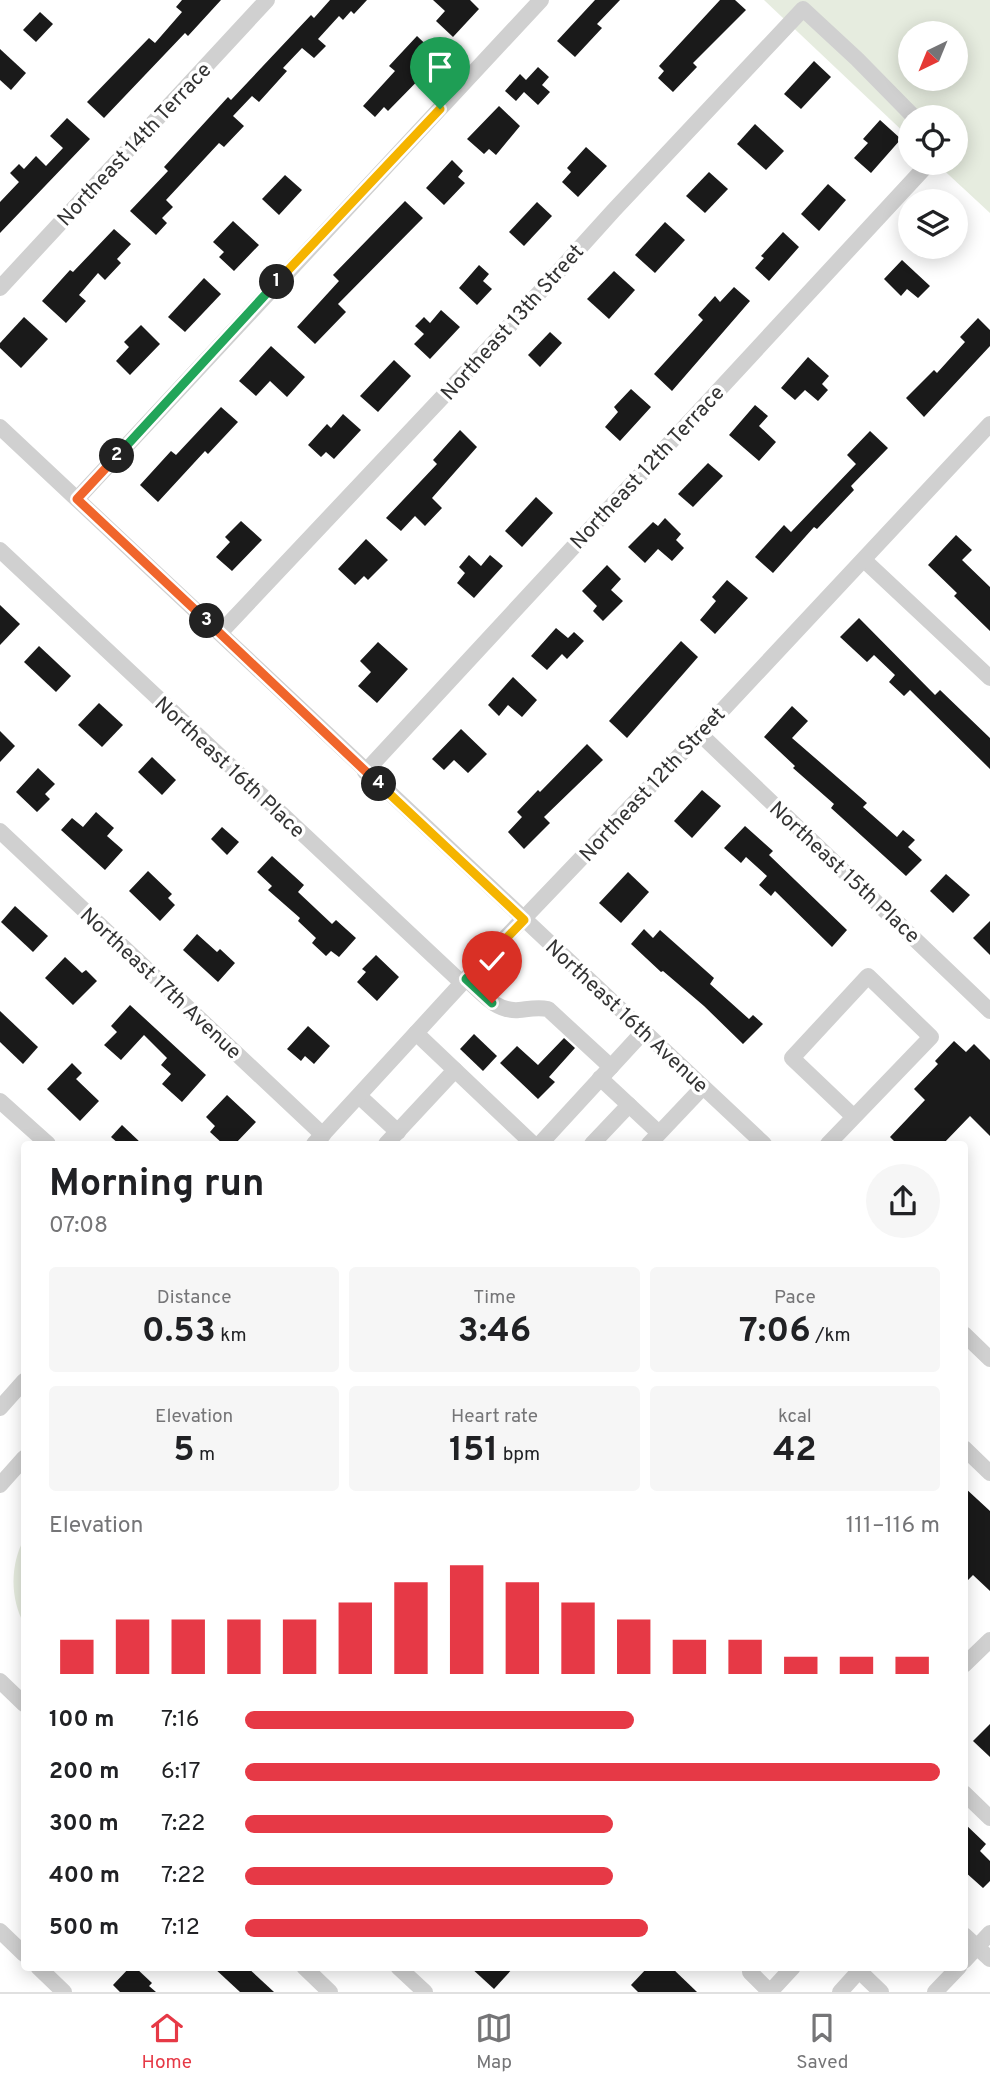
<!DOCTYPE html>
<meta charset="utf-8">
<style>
body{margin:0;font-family:Overpass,sans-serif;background:#f6f6f6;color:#202124;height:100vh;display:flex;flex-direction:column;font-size:26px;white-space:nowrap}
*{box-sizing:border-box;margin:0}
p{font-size:23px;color:#757577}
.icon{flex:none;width:38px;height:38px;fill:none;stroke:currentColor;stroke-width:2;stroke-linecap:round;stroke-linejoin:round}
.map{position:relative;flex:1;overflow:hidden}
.drawer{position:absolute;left:21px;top:1141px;width:947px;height:830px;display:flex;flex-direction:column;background:#fff;border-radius:7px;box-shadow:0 4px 18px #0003}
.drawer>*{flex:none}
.needle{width:46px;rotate:223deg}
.buttons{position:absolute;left:898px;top:21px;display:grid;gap:14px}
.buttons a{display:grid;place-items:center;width:70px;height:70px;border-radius:50%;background:#fff;box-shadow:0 4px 18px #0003;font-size:35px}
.pin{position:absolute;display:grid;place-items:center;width:60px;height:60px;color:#fff;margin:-72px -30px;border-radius:50% 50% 50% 0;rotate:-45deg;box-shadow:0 0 7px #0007}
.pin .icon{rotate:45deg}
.km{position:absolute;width:35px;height:35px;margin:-18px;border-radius:50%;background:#222;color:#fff;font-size:19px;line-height:35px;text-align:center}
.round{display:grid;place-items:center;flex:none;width:74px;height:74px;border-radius:37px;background:#f6f6f6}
.overview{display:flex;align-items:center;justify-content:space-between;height:119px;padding:0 28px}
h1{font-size:38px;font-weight:700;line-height:52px}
.figures{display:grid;grid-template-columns:repeat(3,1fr);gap:10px;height:119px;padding:7px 28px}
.figures div{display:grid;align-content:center;border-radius:7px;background:#f6f6f6;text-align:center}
.figures b{font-size:35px;font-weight:700}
.figures small{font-size:19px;font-weight:400}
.figures p{font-size:19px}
.chart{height:196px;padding:14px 28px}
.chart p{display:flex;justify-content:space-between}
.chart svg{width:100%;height:126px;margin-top:7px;stroke:#e63946;stroke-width:6}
ul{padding:0 28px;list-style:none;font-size:23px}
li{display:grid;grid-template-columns:112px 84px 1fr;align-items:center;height:52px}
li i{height:18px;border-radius:9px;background:#e63946}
.tab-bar{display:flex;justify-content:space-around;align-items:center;height:98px;border-top:2px solid #e0e0e0;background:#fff;font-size:19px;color:#757577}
.tab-bar a{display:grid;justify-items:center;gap:4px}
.tab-bar .current{color:#e63946}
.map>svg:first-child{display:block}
.green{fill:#e6ecdf;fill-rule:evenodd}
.building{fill:#1a1a1a}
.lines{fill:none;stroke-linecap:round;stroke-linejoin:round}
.minor{stroke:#d0d0d0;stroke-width:16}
.split-1-casing{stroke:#fff;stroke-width:14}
.split-2-casing{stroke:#fff;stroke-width:14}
.split-3-casing{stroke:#fff;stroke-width:14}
.split-4-casing{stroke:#fff;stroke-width:14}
.split-5-casing{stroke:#fff;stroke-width:14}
.split-6-casing{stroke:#fff;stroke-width:14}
.split-1{stroke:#f5b400;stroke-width:9}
.split-2{stroke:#22a559;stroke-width:9}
.split-3{stroke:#f0652b;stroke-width:9}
.split-4{stroke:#f0652b;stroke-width:9}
.split-5{stroke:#f5b400;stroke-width:9}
.split-6{stroke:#22a559;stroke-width:9}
.labels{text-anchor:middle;stroke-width:7;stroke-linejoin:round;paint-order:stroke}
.street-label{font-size:21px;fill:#333;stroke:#fff}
</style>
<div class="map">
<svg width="990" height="1992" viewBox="0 0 990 1992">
<rect width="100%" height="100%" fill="#fff"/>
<g class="green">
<path d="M 764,0 L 990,0 L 990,213 L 936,163 L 956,163 L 956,117 L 910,117 L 910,138 ZM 910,33 L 956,33 L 956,79 L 910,79 Z"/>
<path d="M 24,1539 L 24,1624 C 10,1598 10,1565 24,1539 Z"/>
</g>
<g class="building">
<polygon points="182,0 221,0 188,36 185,33 104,118 87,102 149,38 155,43 182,12 176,7"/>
<polygon points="330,0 367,0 354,14 351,11 343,20 339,16 318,39 326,46 314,58 302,48 283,68 287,71 259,102 252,96 233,116 244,126 224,147 219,143 166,200 173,207 162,218 167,223 156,235 130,211 168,171 164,167 228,97 231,100 311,15 314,18"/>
<polygon points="433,0 470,0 479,9 453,37 436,21 445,11"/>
<polygon points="595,0 620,0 597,24 602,28 575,57 557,41"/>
<polygon points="720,0 735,0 746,10 693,63 697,67 673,92 658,78 664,71 659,66"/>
<polygon points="40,12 53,24 36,42 23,30"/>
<polygon points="417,36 440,58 388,111 384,107 375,117 363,106 395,71 389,66"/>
<polygon points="0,49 26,73 11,90 0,80"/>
<polygon points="814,61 831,77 801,109 784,94"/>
<polygon points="538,67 549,77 542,85 550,92 538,105 524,92 516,101 505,91 520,74 526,80"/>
<polygon points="499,106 520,126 496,155 489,149 484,154 467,139"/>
<polygon points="67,118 90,139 0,233 0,202 19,182 10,173 19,164 24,169 36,156 46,166 63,148 50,136"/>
<polygon points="880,120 901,139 871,173 854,158 868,143 863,139"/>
<polygon points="755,124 784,151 766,170 737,144"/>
<polygon points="586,147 607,166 578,197 562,182 571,172 567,168"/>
<polygon points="452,160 463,171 458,177 465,183 444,205 426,188"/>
<polygon points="709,172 728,189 705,213 686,196"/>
<polygon points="285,175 302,190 279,215 262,199"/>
<polygon points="828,184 846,200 819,231 801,214"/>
<polygon points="405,201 423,218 338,304 346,312 315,344 297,327 339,281 333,275"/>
<polygon points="537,202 552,216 524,246 509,232"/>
<polygon points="233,221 259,245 234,271 219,257 224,252 213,242"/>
<polygon points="665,222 685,240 655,273 635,255"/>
<polygon points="114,229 131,244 117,259 121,263 105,280 98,273 79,295 86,301 66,323 42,301 70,270 73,272"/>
<polygon points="783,232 799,247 769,281 755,268 764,258 761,256"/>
<polygon points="902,260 930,286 918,298 907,289 901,296 884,279"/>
<polygon points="479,265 489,274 483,281 492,289 477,305 459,288"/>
<polygon points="614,271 635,290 609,319 587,299"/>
<polygon points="204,278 221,294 185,332 168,317"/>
<polygon points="734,287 750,301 672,391 654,374 703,320 698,315 715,296 720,302"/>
<polygon points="441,310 460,327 430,359 414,344 424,334 415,326 424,317 430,323"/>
<polygon points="24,317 48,339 21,368 0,348 0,343"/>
<polygon points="978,318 990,330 990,346 924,417 906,398 934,370 937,373 965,342 960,337"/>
<polygon points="141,325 160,344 130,375 116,361 129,347 124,342"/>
<polygon points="550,332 562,343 540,367 528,355"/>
<polygon points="271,346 305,377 287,397 270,381 256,396 239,381"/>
<polygon points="808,357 829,376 822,384 828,390 818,401 805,390 795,400 781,388"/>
<polygon points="394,360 411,376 378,412 360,396"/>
<polygon points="631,389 651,407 620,441 605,427 618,412 614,407"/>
<polygon points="755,405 768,416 759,426 776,442 759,461 729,435"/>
<polygon points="221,407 238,422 208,454 205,451 158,502 140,485 171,451 176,455"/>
<polygon points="343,414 361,430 334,459 326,452 321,457 308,445 327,424 331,428"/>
<polygon points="460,430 477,447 432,498 442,508 425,526 415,516 401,531 386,518 437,464 433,460"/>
<polygon points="870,431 888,448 851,486 854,490 817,529 814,527 773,573 755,557 784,525 791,532 856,464 847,455"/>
<polygon points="708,463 723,476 693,507 678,494"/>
<polygon points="536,497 553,513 522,547 505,531"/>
<polygon points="665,518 681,534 676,540 684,548 672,561 658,549 645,563 628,547 653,522 658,526"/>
<polygon points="241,521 262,540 232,571 216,557 230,542 225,537"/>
<polygon points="956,535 972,550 962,560 990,587 990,631 954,596 957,593 928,565"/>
<polygon points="366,539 388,560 368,580 364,576 355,585 338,569"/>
<polygon points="469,555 481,566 490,555 503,566 474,598 457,583 465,573 459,567"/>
<polygon points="607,565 621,579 611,590 623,601 603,621 593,611 597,606 582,591"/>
<polygon points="727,580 748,598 715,634 700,620 716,601 712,597"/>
<polygon points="0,605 20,624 0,645"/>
<polygon points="859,618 935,695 940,690 990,738 990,769 910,690 904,696 889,682 895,675 874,655 867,662 840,637"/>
<polygon points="556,628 568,638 574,632 584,641 567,659 562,654 547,670 531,656"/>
<polygon points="681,641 698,657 627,738 609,721"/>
<polygon points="378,642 408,669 377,703 358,686 371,672 360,661"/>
<polygon points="39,646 71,676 56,692 24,662"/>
<polygon points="513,677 537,700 522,717 508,705 499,716 488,705"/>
<polygon points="99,703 123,725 102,747 78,725"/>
<polygon points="792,706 808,721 792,738 867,803 863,807 897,837 903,830 915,840 908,847 922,860 906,876 831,808 834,804 793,768 795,766 764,737"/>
<polygon points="461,729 487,754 468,773 454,760 444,770 432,759"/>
<polygon points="0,731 15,746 0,762"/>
<polygon points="587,744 603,760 544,817 550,823 524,849 508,832 522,817 517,812 538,790 540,792"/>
<polygon points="152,757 176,780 162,795 138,772"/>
<polygon points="38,768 55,784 45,794 50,799 37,812 16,792"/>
<polygon points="702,790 721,806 692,838 674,821"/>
<polygon points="96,812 114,828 107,836 123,850 105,870 61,830 72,818 83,827"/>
<polygon points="745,826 773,851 769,855 847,930 832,947 775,891 771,896 759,885 767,876 746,857 741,863 724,848"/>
<polygon points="222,827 239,842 227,855 211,839"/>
<polygon points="272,856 304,885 298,892 332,924 336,920 356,938 339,957 331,951 326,956 312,943 316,938 298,921 300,918 268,890 272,886 257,872"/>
<polygon points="148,871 172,894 168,898 175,905 160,921 129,891"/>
<polygon points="628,872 649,892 621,923 599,903"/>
<polygon points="946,874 970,895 953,913 930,891"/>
<polygon points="15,906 48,936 33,952 1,922"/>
<polygon points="990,921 990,955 973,938"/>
<polygon points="644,929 653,938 660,930 714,978 710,984 749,1019 753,1015 763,1024 743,1044 704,1006 663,971 661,972 631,944"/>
<polygon points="197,934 217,952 220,949 235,963 218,982 183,950"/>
<polygon points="376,955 399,977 377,1001 357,982 366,972 362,969"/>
<polygon points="65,957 82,973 86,970 97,981 73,1005 45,978"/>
<polygon points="130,1005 206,1075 182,1102 162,1084 171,1074 161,1065 167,1058 144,1035 121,1060 104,1045 117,1032 111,1026"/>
<polygon points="0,1011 38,1047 23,1064 0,1042"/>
<polygon points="308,1026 330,1046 314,1064 305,1056 301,1061 287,1049"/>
<polygon points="474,1034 497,1056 483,1071 460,1049"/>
<polygon points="564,1038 575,1048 549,1077 555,1082 538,1099 500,1063 517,1046 538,1065"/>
<polygon points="954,1041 966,1052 974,1044 990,1060 990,1136 970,1116 943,1144 897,1144 890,1137 925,1100 914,1089 938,1064 935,1061"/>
<polygon points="72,1063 82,1073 76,1079 99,1101 80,1121 47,1089"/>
<polygon points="227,1095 256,1122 235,1144 223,1144 210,1132 215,1126 206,1117"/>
<polygon points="122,1125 142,1144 119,1144 111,1137"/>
<polygon points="964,1487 990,1511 990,1591 973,1575 964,1584"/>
<polygon points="990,1724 990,1757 973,1741"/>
<polygon points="964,1823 986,1844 980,1851 990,1861 990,1881 983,1888 964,1871"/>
<polygon points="130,1967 135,1967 152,1983 149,1986 156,1992 120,1992 113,1985"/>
<polygon points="213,1967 247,1967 274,1992 240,1992"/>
<polygon points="470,1967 514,1967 494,1989"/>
<polygon points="648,1967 671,1967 697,1992 638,1992 631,1985"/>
</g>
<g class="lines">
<g class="minor">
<polyline points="0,288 267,0"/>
<polyline points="0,427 764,1144"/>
<polyline points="77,499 541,0"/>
<polyline points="0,550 462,983"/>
<polyline points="864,560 990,678"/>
<polyline points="220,633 501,335 614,210 803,9 857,59 914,117"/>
<polyline points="700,734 990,1011"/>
<polyline points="365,772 929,163"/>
<polyline points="0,831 323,1135"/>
<path d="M 466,979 C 482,993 496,1012 519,1010 C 529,1009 537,1007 548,1009 L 611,1067"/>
<polyline points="455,1070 533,1144"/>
<polyline points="359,1096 398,1132"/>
<polyline points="0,1101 48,1144"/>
<polyline points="629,1105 659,1133"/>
<polyline points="314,1144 462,983 700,734 990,424"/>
<polyline points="386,1144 455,1070 416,1033"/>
<polyline points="540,1144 644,1031"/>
<polyline points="592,1144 629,1105 600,1078"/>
<polyline points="649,1144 703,1087"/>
<polyline points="828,1144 931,1037 868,976 792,1058 854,1117"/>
<polyline points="964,1334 990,1359"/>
<polyline points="0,1408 24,1381"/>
<polyline points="964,1448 990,1473"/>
<polyline points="0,1485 24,1458"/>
<polyline points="964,1665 990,1640"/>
<polyline points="0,1681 24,1704"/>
<polyline points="964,1793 990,1818"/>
<polyline points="0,1931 24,1954"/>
<polyline points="964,1935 990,1959"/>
<polyline points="964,1961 990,1933"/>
<polyline points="38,1967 64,1992"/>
<polyline points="304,1967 330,1992"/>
<polyline points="398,1967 425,1992"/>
<polyline points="750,1967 750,1972 770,1992"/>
<polyline points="855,1967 881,1992"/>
<polyline points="770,1992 793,1967"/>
<polyline points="840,1992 859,1971"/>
<polyline points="935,1992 959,1967"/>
</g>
</g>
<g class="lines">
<defs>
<polyline id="split-1" points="277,282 440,109"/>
<polyline id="split-2" points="117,456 277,282"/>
<polyline id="split-3" points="117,456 77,499 207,621"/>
<polyline id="split-4" points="207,621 379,784"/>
<polyline id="split-5" points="379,784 524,920 498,947"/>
<polyline id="split-6" points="492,1003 466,979 498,947"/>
</defs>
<use href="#split-1" class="split-1-casing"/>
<use href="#split-2" class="split-2-casing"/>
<use href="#split-3" class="split-3-casing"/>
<use href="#split-4" class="split-4-casing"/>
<use href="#split-5" class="split-5-casing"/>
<use href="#split-6" class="split-6-casing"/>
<use href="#split-1" class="split-1"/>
<use href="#split-2" class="split-2"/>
<use href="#split-3" class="split-3"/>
<use href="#split-4" class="split-4"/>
<use href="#split-5" class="split-5"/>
<use href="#split-6" class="split-6"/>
</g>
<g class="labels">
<g class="street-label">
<text transform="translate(134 144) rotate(-47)" y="7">Northeast 14th Terrace</text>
<text transform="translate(512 322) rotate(-48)" y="7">Northeast 13th Street</text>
<text transform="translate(647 467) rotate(-47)" y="7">Northeast 12th Terrace</text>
<text transform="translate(230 767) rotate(43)" y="7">Northeast 16th Place</text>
<text transform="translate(652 784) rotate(-47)" y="7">Northeast 12th Street</text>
<text transform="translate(845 872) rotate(43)" y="7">Northeast 15th Place</text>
<text transform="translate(161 983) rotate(43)" y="7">Northeast 17th Avenue</text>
<text transform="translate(627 1016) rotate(43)" y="7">Northeast 16th Avenue</text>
</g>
</g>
</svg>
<div class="buttons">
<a><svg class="needle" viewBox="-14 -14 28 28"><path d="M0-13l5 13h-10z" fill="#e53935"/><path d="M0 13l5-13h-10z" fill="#757577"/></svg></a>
<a><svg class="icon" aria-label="locate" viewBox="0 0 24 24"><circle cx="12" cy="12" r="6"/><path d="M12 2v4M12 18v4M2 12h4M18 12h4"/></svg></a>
<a><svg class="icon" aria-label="layers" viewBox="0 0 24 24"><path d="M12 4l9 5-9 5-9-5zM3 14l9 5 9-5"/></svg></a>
</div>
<div class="pin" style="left:440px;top:109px;background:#1e9e55"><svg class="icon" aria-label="arrive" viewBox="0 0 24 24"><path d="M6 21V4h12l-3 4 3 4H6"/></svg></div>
<div class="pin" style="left:492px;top:1003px;background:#d93025"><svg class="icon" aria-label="check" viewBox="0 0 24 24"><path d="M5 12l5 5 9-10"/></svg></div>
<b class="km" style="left:277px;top:282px">1</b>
<b class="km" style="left:117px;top:456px">2</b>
<b class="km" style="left:207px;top:621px">3</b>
<b class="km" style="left:379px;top:784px">4</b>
<section class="drawer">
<div class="overview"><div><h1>Morning run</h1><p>07:08</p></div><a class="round"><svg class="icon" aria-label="share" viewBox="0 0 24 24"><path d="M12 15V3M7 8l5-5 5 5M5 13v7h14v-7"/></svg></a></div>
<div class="figures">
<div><p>Distance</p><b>0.53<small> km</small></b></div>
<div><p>Time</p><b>3:46</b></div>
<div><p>Pace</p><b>7:06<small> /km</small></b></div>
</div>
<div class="figures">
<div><p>Elevation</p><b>5<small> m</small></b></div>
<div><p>Heart rate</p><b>151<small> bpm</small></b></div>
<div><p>kcal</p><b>42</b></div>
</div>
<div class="chart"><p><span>Elevation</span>111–116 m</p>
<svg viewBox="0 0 160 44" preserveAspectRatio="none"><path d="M5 44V32M15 44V25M25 44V25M35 44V25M45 44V25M55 44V19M65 44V12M75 44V6M85 44V12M95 44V19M105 44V25M115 44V32M125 44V32M135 44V38M145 44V38M155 44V38"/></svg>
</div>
<ul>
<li><b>100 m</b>7:16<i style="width:56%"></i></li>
<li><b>200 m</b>6:17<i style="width:100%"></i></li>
<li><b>300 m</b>7:22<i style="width:53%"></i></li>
<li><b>400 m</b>7:22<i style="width:53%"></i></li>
<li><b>500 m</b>7:12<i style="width:58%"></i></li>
</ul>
</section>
</div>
<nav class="tab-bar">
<a class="current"><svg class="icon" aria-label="home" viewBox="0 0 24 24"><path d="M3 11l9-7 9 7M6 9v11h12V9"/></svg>Home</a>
<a><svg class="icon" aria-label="map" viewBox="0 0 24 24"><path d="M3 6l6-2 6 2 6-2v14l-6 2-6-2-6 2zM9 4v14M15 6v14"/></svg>Map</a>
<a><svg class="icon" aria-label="saved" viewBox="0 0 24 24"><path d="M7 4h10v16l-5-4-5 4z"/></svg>Saved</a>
</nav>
